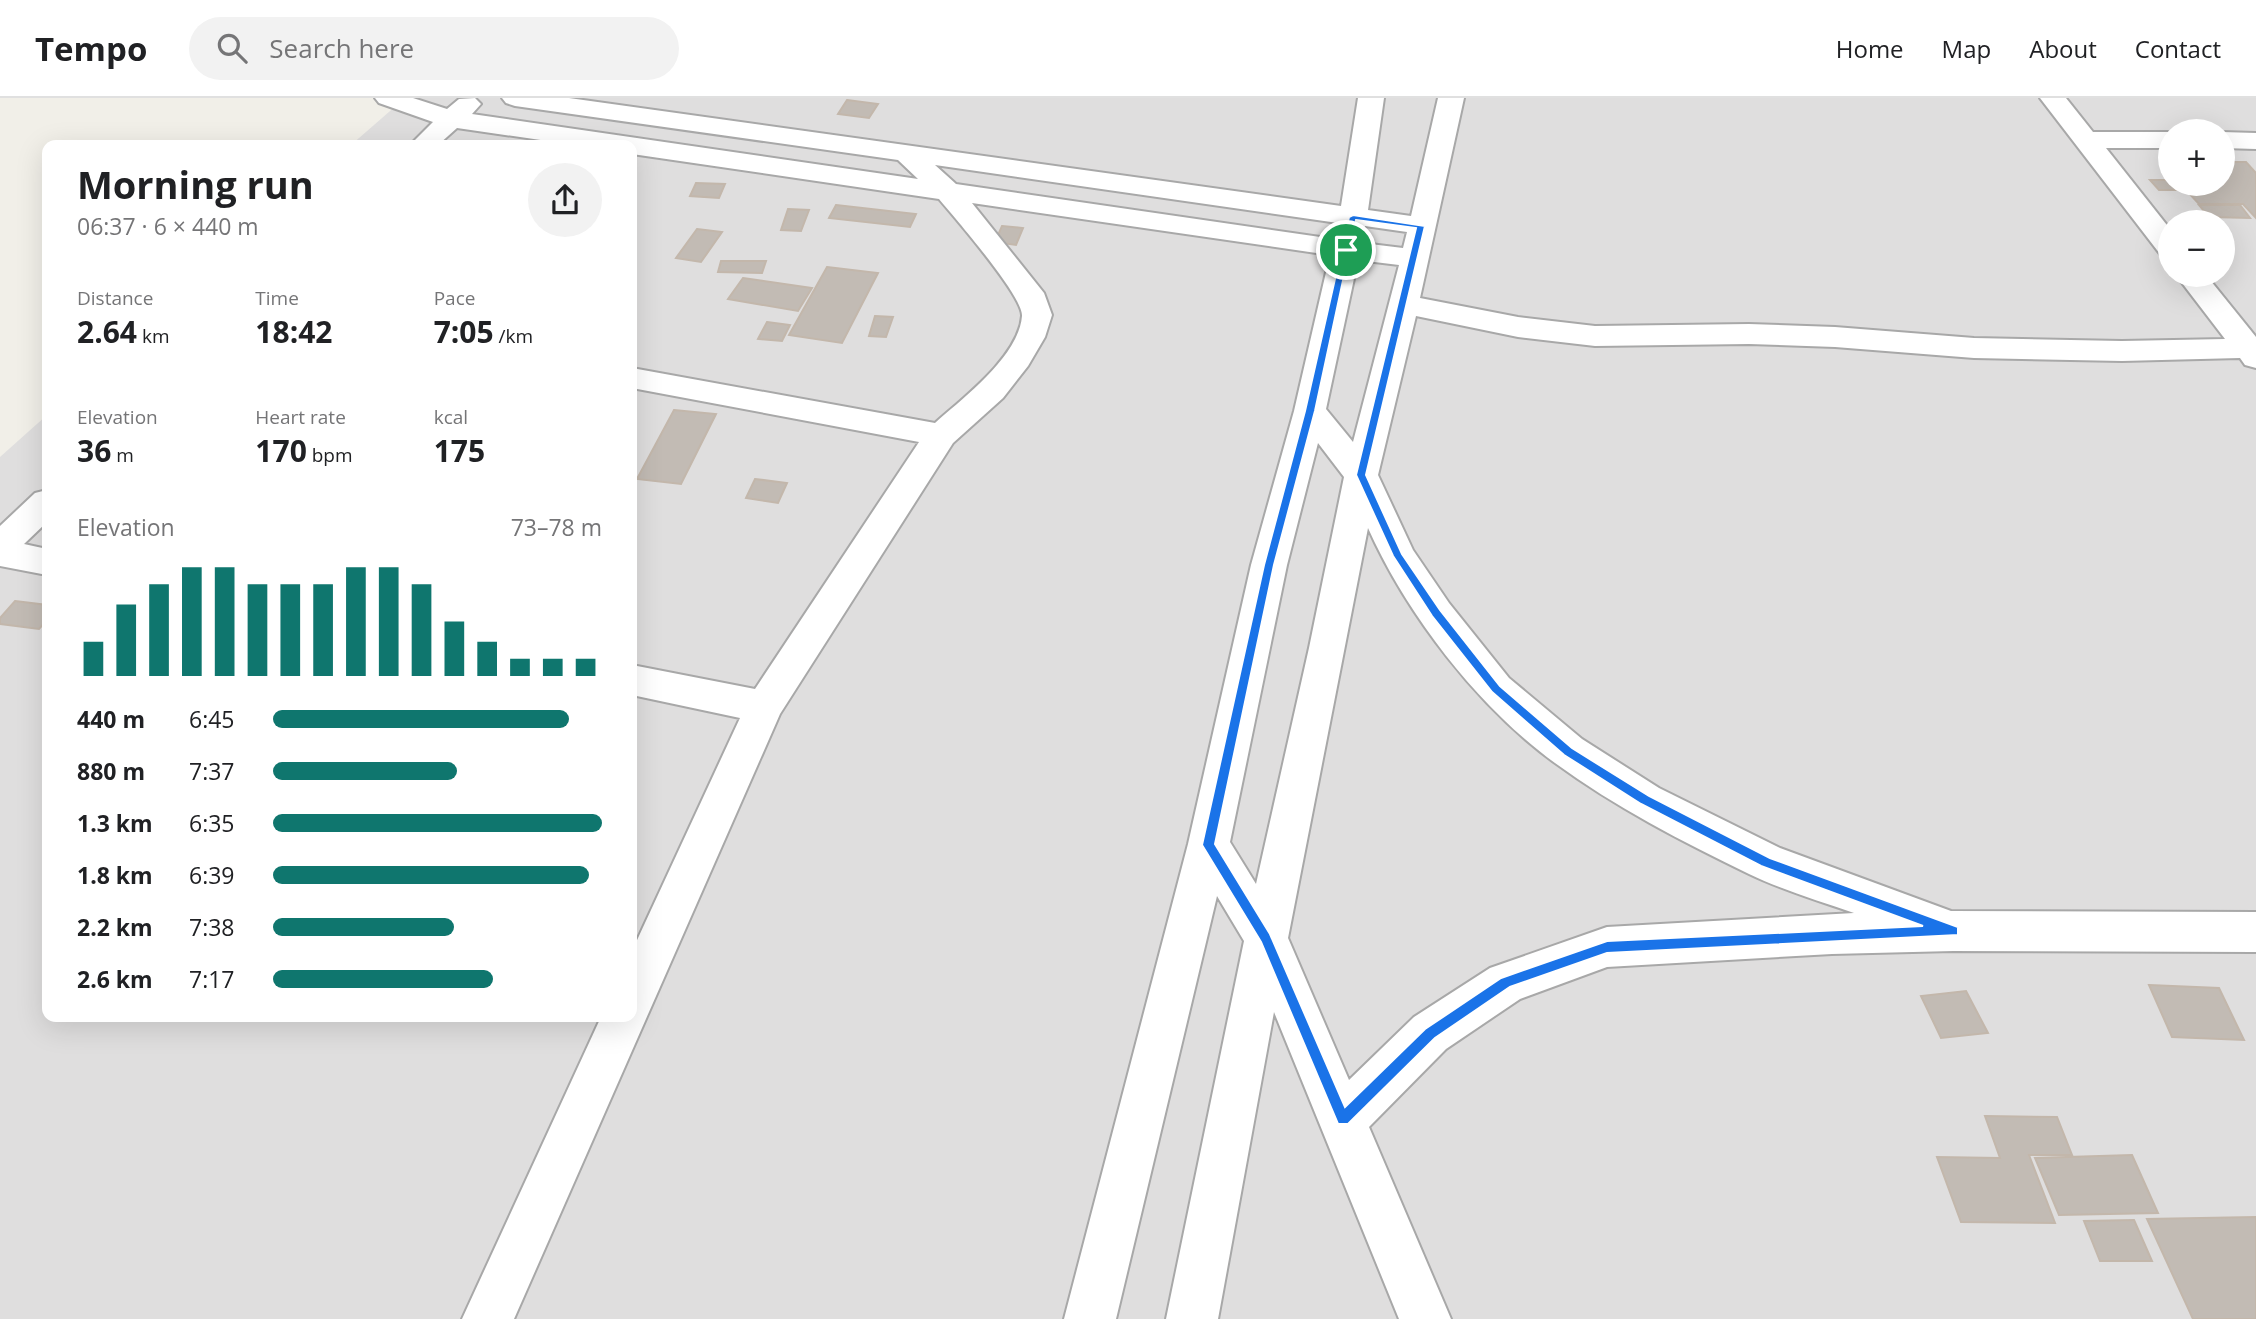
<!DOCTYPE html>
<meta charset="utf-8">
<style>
body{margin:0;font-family:"Open Sans",sans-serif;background:#f2f2f2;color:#202124;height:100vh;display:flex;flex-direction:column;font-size:26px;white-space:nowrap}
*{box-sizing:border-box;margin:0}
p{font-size:23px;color:#757577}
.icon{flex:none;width:38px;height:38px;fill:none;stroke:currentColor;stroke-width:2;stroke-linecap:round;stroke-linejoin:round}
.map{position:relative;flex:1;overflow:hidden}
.details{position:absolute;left:42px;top:42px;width:595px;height:882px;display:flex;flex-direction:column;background:#fff;border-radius:14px;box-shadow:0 7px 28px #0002}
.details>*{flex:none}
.buttons{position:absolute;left:2158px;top:21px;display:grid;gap:14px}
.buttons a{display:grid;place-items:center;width:77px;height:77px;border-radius:50%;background:#fff;box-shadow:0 7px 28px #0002;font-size:35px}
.pin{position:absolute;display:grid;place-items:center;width:60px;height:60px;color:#fff;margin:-30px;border:4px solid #fff;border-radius:50%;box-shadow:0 2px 7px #0007}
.round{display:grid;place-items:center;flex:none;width:74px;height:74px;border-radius:37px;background:#f2f2f2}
.summary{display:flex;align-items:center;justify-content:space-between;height:119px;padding:0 35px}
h1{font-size:38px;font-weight:700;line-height:52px}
.stats{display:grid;grid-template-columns:repeat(3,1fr);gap:10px;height:119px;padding:7px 35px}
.stats div{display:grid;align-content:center}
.stats b{font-size:30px;font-weight:700}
.stats small{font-size:19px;font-weight:400}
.stats p{font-size:19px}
.chart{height:196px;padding:14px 35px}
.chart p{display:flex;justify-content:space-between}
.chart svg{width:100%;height:126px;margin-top:7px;stroke:#0f766e;stroke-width:6}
ul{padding:0 35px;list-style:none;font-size:23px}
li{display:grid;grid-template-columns:112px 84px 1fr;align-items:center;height:52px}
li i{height:18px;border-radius:9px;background:#0f766e}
header{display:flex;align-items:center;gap:42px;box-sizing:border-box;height:98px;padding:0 35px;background:#fff;border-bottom:2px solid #e0e0e0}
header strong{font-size:33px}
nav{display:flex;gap:38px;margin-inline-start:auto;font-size:24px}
.search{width:490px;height:63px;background:#f2f2f2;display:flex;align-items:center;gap:18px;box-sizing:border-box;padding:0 24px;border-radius:38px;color:#757577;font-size:26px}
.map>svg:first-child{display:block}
.residential{fill:#dfdede;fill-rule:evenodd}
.building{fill:#c2bbb4;stroke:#c3b7ab;stroke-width:2}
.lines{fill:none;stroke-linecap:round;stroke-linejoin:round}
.minor-casing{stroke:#a8a8a8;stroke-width:4}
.minor{fill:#fff;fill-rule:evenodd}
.route{fill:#1a73e8;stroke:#fff;stroke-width:2;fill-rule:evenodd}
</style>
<header>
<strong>Tempo</strong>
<div class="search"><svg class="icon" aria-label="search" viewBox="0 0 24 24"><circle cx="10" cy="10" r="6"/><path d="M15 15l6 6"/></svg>Search here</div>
<nav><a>Home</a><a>Map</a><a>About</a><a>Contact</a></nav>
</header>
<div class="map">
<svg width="2256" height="1221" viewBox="0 0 2256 1221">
<rect width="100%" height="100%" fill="#f1efe8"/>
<path class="residential" d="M 405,0 L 2256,0 L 2256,1221 L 0,1221 L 0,359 L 47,317 L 47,919 L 632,919 L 632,47 L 351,47 ZM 2170,33 L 2222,33 L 2222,86 L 2170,86 ZM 2170,124 L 2222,124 L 2222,177 L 2170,177 Z"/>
<g class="building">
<polygon points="847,2 878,6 869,20 838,16"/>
<polygon points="2222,64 2246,64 2256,75 2256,120 2243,106 2199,106 2186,92 2159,92 2150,82 2170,82 2170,86 2222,86"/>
<polygon points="696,85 725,86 719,100 690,98"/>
<polygon points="836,107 916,116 910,129 829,120"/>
<polygon points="2199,107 2240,107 2250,120 2209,119"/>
<polygon points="788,111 809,112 801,133 781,132"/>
<polygon points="1002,128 1023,130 1016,147 995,144"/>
<polygon points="697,131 722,134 701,164 676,160"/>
<polygon points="721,163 766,163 762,175 718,174"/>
<polygon points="827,169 878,175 842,245 789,237"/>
<polygon points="743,180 812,190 798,213 728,201"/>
<polygon points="875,218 893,219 886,239 869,238"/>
<polygon points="767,224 790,227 782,243 758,241"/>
<polygon points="674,312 716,316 681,386 637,381"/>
<polygon points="755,381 787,385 778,405 746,400"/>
<polygon points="15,503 47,507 47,522 39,531 0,526 0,520"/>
<polygon points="2149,887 2219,890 2244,942 2172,939"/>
<polygon points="1966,893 1988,935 1941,940 1921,898"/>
<polygon points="1985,1018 2057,1019 2072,1057 2029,1057 2055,1125 1961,1124 1937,1059 2000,1060"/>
<polygon points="2132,1057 2158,1115 2059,1117 2035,1060"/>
<polygon points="2256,1119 2256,1221 2193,1221 2147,1121"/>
<polygon points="2134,1122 2152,1163 2100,1163 2084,1123"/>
</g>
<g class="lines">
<defs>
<g id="minor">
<path d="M 375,0 L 413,0 L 447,11 L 459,1 L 475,0 L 481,6 L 472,16 L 918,81 L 898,62 L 515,8 L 506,5 L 502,0 L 569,0 L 1341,108 L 1358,0 L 1384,0 L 1368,112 L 1411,118 L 1438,0 L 1464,0 L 1420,200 L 1518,219 L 1595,228 L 1749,226 L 1835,229 L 1974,240 L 2122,243 L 2225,241 L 2176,177 L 2206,177 L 2256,239 L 2256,270 L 2245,267 L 2240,260 L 2122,263 L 1974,260 L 1835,249 L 1749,246 L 1595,248 L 1518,239 L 1416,218 L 1378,377 L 1413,452 L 1449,505 L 1509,580 L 1582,641 L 1659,690 L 1780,750 L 1951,813 L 2256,814 L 2256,854 L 1953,853 L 1832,856 L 1607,869 L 1520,901 L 1446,951 L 1369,1029 L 1451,1221 L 1399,1221 L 1274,914 L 1218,1221 L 1166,1221 L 1244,843 L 1217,798 L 1116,1221 L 1064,1221 L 1188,746 L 1251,467 L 1294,313 L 1330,157 L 972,105 L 1044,195 L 1052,217 L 1045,239 L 1028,268 L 1003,300 L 953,345 L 780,616 L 514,1221 L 462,1221 L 601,919 L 632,919 L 632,853 L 740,620 L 632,597 L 632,567 L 755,591 L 919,344 L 632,290 L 632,270 L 935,325 C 963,300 1019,258 1022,218 C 1023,198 955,120 939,101 L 632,56 L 632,47 L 575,47 L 457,30 L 438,47 L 410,47 L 433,24 L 379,5 ZM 935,67 L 1338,125 L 1334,141 L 956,86 ZM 1365,128 L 1407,134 L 1403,150 L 1362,145 ZM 1358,162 L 1399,167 L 1353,344 L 1326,311 ZM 1318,345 L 1344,379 L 1309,550 L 1256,786 L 1230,744 L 1287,467 ZM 1368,430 C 1407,517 1478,609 1555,665 C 1615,709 1683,744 1749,776 C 1782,792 1819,803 1854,815 L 1607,829 L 1490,870 L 1414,919 L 1349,982 L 1288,840 Z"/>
<polygon points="2040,0 2066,0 2093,34 2170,34 2170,50 2106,50 2170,131 2170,159 2160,156"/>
<polygon points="2222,34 2256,35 2256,51 2222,50"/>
<polygon points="47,392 47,424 24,446 47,451 47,477 0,468 0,428 35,395"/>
</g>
</defs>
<use href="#minor" class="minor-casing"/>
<use href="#minor" class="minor"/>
</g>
<path class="route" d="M 1353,117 L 1425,128 L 1366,377 L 1402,456 L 1440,512 L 1500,588 L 1572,650 L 1649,698 L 1770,760 L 1958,829 L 1958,837 L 1607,855 L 1510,889 L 1435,940 L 1348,1026 L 1338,1026 L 1261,844 L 1202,747 L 1264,467 L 1305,313 L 1349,119 ZM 1356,122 L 1416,130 L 1356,377 L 1393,458 L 1432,518 L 1492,594 L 1564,657 L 1641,706 L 1761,768 L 1923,828 L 1607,843 L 1501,880 L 1425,931 L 1345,1009 L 1270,836 L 1215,746 L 1274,467 L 1315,313 Z"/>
</svg>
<div class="buttons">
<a>+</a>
<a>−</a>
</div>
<div class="pin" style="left:1346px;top:152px;background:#1e9e55"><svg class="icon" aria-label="arrive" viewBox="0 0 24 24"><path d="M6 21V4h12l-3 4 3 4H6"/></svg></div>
<section class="details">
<div class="summary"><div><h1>Morning run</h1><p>06:37 · 6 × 440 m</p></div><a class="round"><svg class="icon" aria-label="share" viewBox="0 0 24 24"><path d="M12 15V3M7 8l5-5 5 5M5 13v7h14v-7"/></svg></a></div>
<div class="stats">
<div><p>Distance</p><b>2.64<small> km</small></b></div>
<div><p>Time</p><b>18:42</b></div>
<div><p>Pace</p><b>7:05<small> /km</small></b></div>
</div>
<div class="stats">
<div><p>Elevation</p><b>36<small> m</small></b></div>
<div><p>Heart rate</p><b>170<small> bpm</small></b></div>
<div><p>kcal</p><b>175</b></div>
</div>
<div class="chart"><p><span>Elevation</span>73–78 m</p>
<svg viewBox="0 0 160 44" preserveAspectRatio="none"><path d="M5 44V32M15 44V19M25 44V12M35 44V6M45 44V6M55 44V12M65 44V12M75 44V12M85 44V6M95 44V6M105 44V12M115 44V25M125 44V32M135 44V38M145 44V38M155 44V38"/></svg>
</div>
<ul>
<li><b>440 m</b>6:45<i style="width:90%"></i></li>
<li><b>880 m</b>7:37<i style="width:56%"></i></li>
<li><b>1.3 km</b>6:35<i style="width:100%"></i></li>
<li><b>1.8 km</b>6:39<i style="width:96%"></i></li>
<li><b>2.2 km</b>7:38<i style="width:55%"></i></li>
<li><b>2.6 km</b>7:17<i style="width:67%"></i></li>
</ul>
</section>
</div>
